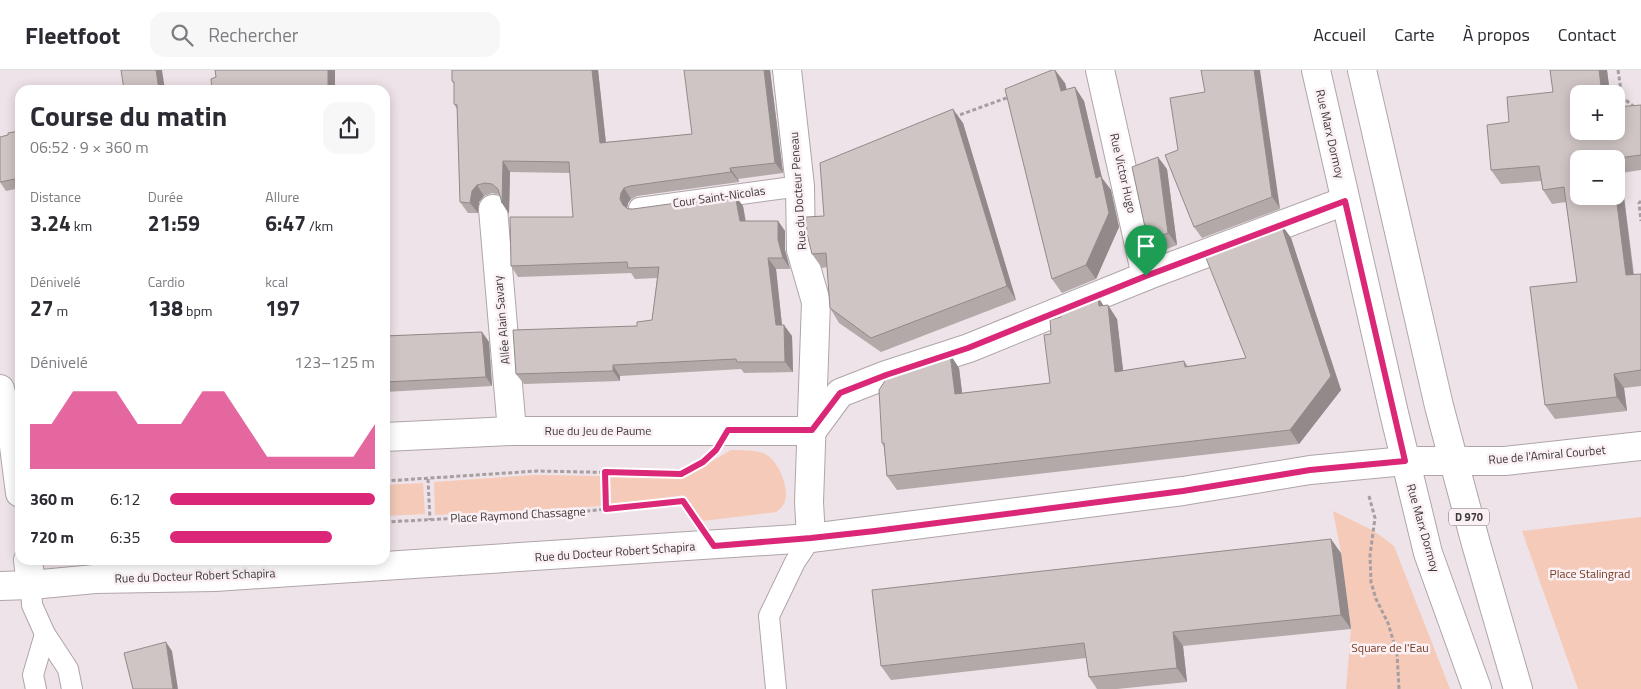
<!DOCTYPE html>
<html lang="fr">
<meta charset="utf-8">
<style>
body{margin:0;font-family:"Titillium Web",sans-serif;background:#f7f7f7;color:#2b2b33;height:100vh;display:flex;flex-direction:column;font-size:19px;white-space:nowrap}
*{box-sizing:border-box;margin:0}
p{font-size:16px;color:#7c7c81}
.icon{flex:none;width:28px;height:28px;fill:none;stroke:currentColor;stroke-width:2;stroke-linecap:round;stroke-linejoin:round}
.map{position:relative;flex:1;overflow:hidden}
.drawer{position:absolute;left:15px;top:15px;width:375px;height:480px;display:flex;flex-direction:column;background:#fff;border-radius:15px;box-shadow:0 2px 12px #0003}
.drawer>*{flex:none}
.controls{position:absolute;left:1570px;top:15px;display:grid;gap:10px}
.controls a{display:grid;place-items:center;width:55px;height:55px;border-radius:10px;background:#fff;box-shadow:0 2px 12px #0003;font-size:25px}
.pin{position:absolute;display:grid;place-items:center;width:42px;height:42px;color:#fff;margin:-51px -21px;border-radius:50% 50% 50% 0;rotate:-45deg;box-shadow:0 0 5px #0007}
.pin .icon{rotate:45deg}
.round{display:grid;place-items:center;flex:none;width:52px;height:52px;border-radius:15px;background:#f7f7f7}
.summary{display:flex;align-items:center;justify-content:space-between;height:85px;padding:0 15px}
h1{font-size:28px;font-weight:700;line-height:38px}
.stats{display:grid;grid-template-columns:repeat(3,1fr);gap:8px;height:85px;padding:5px 15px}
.stats div{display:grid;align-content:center}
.stats b{font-size:21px;font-weight:700}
.stats small{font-size:14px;font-weight:400}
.stats p{font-size:14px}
.chart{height:140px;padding:10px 15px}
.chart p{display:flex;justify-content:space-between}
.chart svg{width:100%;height:90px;margin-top:5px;fill:#db2777;opacity:.7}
ul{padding:0 15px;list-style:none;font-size:16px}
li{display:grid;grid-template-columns:80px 60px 1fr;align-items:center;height:38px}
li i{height:12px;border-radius:6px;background:#db2777}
header{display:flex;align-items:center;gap:30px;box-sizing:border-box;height:70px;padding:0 25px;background:#fff;border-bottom:1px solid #e1e1e2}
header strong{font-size:24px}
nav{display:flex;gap:28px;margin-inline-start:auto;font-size:18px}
.search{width:350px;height:45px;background:#f7f7f7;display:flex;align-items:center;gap:12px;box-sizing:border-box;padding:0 18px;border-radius:15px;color:#7c7c81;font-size:19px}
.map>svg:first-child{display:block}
.green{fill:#f5cab8}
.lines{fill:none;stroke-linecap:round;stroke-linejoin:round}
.service-casing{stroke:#afa5a9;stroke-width:22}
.pedestrian-casing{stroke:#afa5a9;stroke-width:30}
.minor-casing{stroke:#afa5a9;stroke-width:30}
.primary-casing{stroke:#afa5a9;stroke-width:30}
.path{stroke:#a69ea1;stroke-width:3;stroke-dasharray:4 2.5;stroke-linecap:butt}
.service{stroke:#fff;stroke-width:20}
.pedestrian{stroke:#fff;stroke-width:28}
.minor{stroke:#fff;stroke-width:28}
.primary{stroke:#fff;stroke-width:28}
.wall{fill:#b3a9a9;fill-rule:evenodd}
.shaded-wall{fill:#928a8a}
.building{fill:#d0c5c5;stroke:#928a8a}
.route-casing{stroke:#fff;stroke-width:10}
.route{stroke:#db2777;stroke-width:6}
.labels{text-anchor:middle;stroke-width:5;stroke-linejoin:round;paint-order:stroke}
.shield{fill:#fbf1f5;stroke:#767072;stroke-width:1}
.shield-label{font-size:11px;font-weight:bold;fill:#3d393a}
.street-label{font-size:12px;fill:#3d393a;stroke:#fbf1f5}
.park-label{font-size:12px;fill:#773a1e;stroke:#fbf1f5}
</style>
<header>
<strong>Fleetfoot</strong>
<div class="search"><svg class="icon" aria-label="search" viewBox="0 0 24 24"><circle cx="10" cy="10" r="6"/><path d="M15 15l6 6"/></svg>Rechercher</div>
<nav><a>Accueil</a><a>Carte</a><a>À propos</a><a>Contact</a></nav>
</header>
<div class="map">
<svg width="1641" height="619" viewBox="0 0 1641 619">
<rect width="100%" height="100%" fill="#eee3e8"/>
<g class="green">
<path d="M 731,380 C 742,380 753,380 763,383 C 779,389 793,424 782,437 C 780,439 778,441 776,442 L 703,451 L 684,425 L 611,435 L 610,407 L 684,408 Z"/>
<polygon points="535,405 600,406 602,436 435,445 434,412"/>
<polygon points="423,413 425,444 385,446 385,415"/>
<polygon points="1333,441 1374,461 1394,476 1450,619 1346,619 1351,559 1341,483"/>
<polygon points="1641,447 1641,619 1578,619 1522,461"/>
</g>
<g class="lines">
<defs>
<g id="service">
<polyline points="639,138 800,116"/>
<polyline points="31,515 32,535 45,564 68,599 72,619"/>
<polyline points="36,619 33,605 45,564"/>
<polyline points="776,619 769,546 795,492 811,468"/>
</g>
<polyline id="pedestrian" points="1146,206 1345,131"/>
<g id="minor">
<polyline points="787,0 800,116 801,180 816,232 809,432 811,468"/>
<polyline points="493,139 512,361"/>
<polyline points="0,319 14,376 20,423"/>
<polyline points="812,361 840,323 886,305 969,278 1146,206 1100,0"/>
<polyline points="385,367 512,361 812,361"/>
<polyline points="28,490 31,515"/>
<polyline points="0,516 31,515 95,509 215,507 811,468 1183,421 1310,400 1405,391 1505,391 1641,376"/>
</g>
<g id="primary">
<polyline points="1316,0 1394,343 1428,483 1477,619"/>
<polyline points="1362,0 1439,336 1476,474 1518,619"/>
</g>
</defs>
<use href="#service" class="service-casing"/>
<use href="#pedestrian" class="pedestrian-casing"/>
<use href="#minor" class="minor-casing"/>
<use href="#primary" class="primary-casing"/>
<g class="path">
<polyline points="1618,0 1622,27 1637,39 1641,38"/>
<polyline points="954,47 1009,27"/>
<polyline points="1641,131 1639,133 1641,151"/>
<polyline points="605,402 607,439"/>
<polyline points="428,409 430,450"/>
<polyline points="385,411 537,401 681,404 699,394"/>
<polyline points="1369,426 1375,448 1370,485 1371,512 1376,529 1388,553 1397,583 1399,619"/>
<polyline points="385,452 578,442 683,431 692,444"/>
</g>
<use href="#service" class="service"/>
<use href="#pedestrian" class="pedestrian"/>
<use href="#minor" class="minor"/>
<use href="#primary" class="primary"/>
</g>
<g class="wall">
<polygon points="598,0 606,72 692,64 770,0 783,103 738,109 739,112 637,126 631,129 628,133 627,138 633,139 743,136 746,151 778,151 785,161 785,180 790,199 776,199 782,255 792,266 793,302 744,303 741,299 620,306 620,311 524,314 516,304 652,250 657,208 635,209 631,203 518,207 511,196 573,147 570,103 510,102 509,144 502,133 500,125 492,123 484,126 479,132 478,143 468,143 460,132 457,39 454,34 454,14 452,11"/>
<path d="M 1550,0 L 1607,0 L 1610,24 L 1579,24 L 1579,61 L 1641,35 L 1641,100 L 1621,103 L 1634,204 L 1641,204 L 1641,316 L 1624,318 L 1627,341 L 1555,349 L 1545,335 L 1577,212 L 1566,132 L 1552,134 L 1543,120 L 1541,111 L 1501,114 L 1491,100 L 1509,52 L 1553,22 ZM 1579,89 L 1616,89 L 1616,126 Z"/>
<polygon points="1065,13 1066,19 1084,31 1102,108 1111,120 1119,157 1096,209 1062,223 1052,209"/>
<polygon points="1205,22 1280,139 1202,168 1194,157 1178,80"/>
<polygon points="963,53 1016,230 881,282 839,253 830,238 827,197 822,198 812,184 824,146"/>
<polygon points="20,61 20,118 6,121 0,112 8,65"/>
<polygon points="1167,99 1177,175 1157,183 1148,171"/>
<polygon points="1281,154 1291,168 1341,320 1299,374 897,420 887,406 884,377 882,373 959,298 962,323 1050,313 1051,264 1069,237 1070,238 1098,227 1103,235 1117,249 1123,301 1184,291 1188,296 1246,288"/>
<polygon points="482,262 489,272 492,316 385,322 385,266"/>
<polygon points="1341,483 1351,559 1183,576 1187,612 1117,619 1097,619 1089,607 1086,588 891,610 881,596"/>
</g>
<g class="shaded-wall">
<polygon points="156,0 162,0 165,20 159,20"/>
<rect x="328" y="0" width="7" height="20"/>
<polygon points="592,0 598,0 607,84 600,73"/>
<polygon points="764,0 770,0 783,103 775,93"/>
<polygon points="1055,0 1065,13 1071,35 1061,21"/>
<polygon points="1254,0 1260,0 1280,139 1272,127"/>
<polygon points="1599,0 1607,0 1610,24 1602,24"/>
<polygon points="1075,17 1084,31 1102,108 1111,120 1119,157 1096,209 1086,195 1096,108"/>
<polygon points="953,39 963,53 1016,230 1007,216"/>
<polygon points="1158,87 1167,99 1177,175 1168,163"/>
<polygon points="503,91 510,102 509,144 502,133"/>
<polygon points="1616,96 1621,103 1635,219 1626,205 1616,126"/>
<polygon points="730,98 738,109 739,112 731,102"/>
<polygon points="477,115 484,126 479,132 478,143 470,133 472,121"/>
<polygon points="624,118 631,129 628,133 627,139 623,135 620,129 621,123"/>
<polygon points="735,125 743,136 747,162 740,151"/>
<polygon points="778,151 785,161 785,180 790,199 783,188 778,170"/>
<polygon points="1281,154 1291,168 1341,320 1299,374 1290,360"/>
<polygon points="768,188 776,199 783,265 776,255"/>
<polygon points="1098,227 1107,241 1099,236"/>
<polygon points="1108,235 1117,249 1125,316 1115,302"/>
<polygon points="784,255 792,266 793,302 785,292"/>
<polygon points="482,262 489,272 492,316 486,307"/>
<polygon points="950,284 959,298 964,338 955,324"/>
<polygon points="613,295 620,306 620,311 613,301"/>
<polygon points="1614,304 1624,318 1627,341 1617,327"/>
<polygon points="1331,469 1341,483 1351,559 1341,545"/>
<polygon points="1173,562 1183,576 1187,612 1177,598"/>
<polygon points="166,572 172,581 178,619 173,619"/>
</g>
<g class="building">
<polygon points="121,0 156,0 159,20 124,20"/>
<polygon points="215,0 328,0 328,20 212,20 211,9 216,7"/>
<polygon points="452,0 592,0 600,73 692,64 684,0 764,0 775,93 730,98 731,102 630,116 624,118 621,123 620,129 623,135 628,139 633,139 735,125 740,151 778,151 778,170 783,188 768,188 776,255 784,255 785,292 737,292 736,289 613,295 613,301 516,304 513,260 637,256 637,252 652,250 659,197 628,198 627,192 511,196 510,147 573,147 569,92 503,91 502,133 498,119 492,114 485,113 477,115 472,121 470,133 460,132 457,35 454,34 454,12 452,11"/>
<polygon points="1052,0 1055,0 1061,21 1075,17 1096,108 1101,106 1109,143 1086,195 1052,209 1005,19"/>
<polygon points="1201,0 1254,0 1272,127 1194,157 1165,85 1178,80 1170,28 1205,22"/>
<polygon points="1550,0 1599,0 1602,24 1579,24 1579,61 1616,61 1616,37 1641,35 1641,85 1611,89 1579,89 1579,126 1616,126 1626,205 1641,204 1641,300 1614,304 1617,327 1545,335 1530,217 1577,212 1564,117 1543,120 1539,96 1491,100 1487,55 1509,52 1507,27 1553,22"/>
<polygon points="953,39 1007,216 871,268 830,238 826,183 812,184 807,164 806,147 824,146 820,93"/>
<polygon points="20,61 20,108 0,112 0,67 8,65 8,63"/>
<polygon points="1158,87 1168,163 1148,171 1132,97"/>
<polygon points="1281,154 1331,306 1290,360 887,406 884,373 882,373 879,320 890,303 950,284 955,324 1050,313 1044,265 1051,264 1050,250 1061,247 1060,240 1069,237 1067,239 1098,227 1099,236 1108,235 1115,302 1184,291 1185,297 1246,288 1204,183"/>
<polygon points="482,262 486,307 385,312 385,266"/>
<polygon points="1331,469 1341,545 1173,562 1177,598 1089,607 1084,573 881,596 872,520"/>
<polygon points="166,572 173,619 133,619 124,583"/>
</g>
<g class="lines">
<defs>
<polygon id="route" points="1345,131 1405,391 1310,400 1183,421 875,461 811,468 714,476 683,431 606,439 605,402 681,404 703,392 716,380 728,360 812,360 840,323 886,305 968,278 1146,206"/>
</defs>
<use href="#route" class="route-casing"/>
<use href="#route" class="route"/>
</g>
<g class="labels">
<rect class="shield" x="1449" y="438.5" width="40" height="17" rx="4"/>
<g class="shield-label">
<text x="1469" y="451">D 970</text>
</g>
<g class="street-label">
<text transform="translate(1330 64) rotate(77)" y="4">Rue Marx Dormoy</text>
<text transform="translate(1123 103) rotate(77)" y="4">Rue Victor Hugo</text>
<text transform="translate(798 121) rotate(-94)" y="4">Rue du Docteur Peneau</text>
<text transform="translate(719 127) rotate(-8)" y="4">Cour Saint-Nicolas</text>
<text transform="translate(502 250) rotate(-95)" y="4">Allée Alain Savary</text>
<text x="598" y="365">Rue du Jeu de Paume</text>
<text transform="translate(1547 385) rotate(-5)" y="4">Rue de l'Amiral Courbet</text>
<text transform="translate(518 445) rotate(-3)" y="4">Place Raymond Chassagne</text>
<text transform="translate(1423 458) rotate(74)" y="4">Rue Marx Dormoy</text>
<text transform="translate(615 482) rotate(-4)" y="4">Rue du Docteur Robert Schapira</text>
<text transform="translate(195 506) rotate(-2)" y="4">Rue du Docteur Robert Schapira</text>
</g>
<g class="park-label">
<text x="1590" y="508">Place Stalingrad</text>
<text x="1390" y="582">Square de l'Eau</text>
</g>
</g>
</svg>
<div class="controls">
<a>+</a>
<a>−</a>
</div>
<div class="pin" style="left:1146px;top:206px;background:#1e9e55"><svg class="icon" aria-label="arrive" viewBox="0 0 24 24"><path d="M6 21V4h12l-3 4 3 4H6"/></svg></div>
<section class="drawer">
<div class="summary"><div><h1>Course du matin</h1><p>06:52 · 9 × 360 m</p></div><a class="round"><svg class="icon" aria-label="share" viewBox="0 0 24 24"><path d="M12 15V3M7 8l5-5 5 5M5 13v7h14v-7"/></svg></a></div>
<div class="stats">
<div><p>Distance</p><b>3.24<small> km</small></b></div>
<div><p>Durée</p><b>21:59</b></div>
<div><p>Allure</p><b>6:47<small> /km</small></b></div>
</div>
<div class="stats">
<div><p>Dénivelé</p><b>27<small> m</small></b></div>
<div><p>Cardio</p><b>138<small> bpm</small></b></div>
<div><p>kcal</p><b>197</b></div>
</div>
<div class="chart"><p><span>Dénivelé</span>123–125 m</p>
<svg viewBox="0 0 160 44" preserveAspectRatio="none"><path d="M0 44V22L10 22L20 6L30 6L40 6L50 22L60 22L70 22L80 6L90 6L100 22L110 38L120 38L130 38L140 38L150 38L160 22V44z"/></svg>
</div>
<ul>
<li><b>360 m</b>6:12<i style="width:100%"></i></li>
<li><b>720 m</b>6:35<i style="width:79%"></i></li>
</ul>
</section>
</div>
